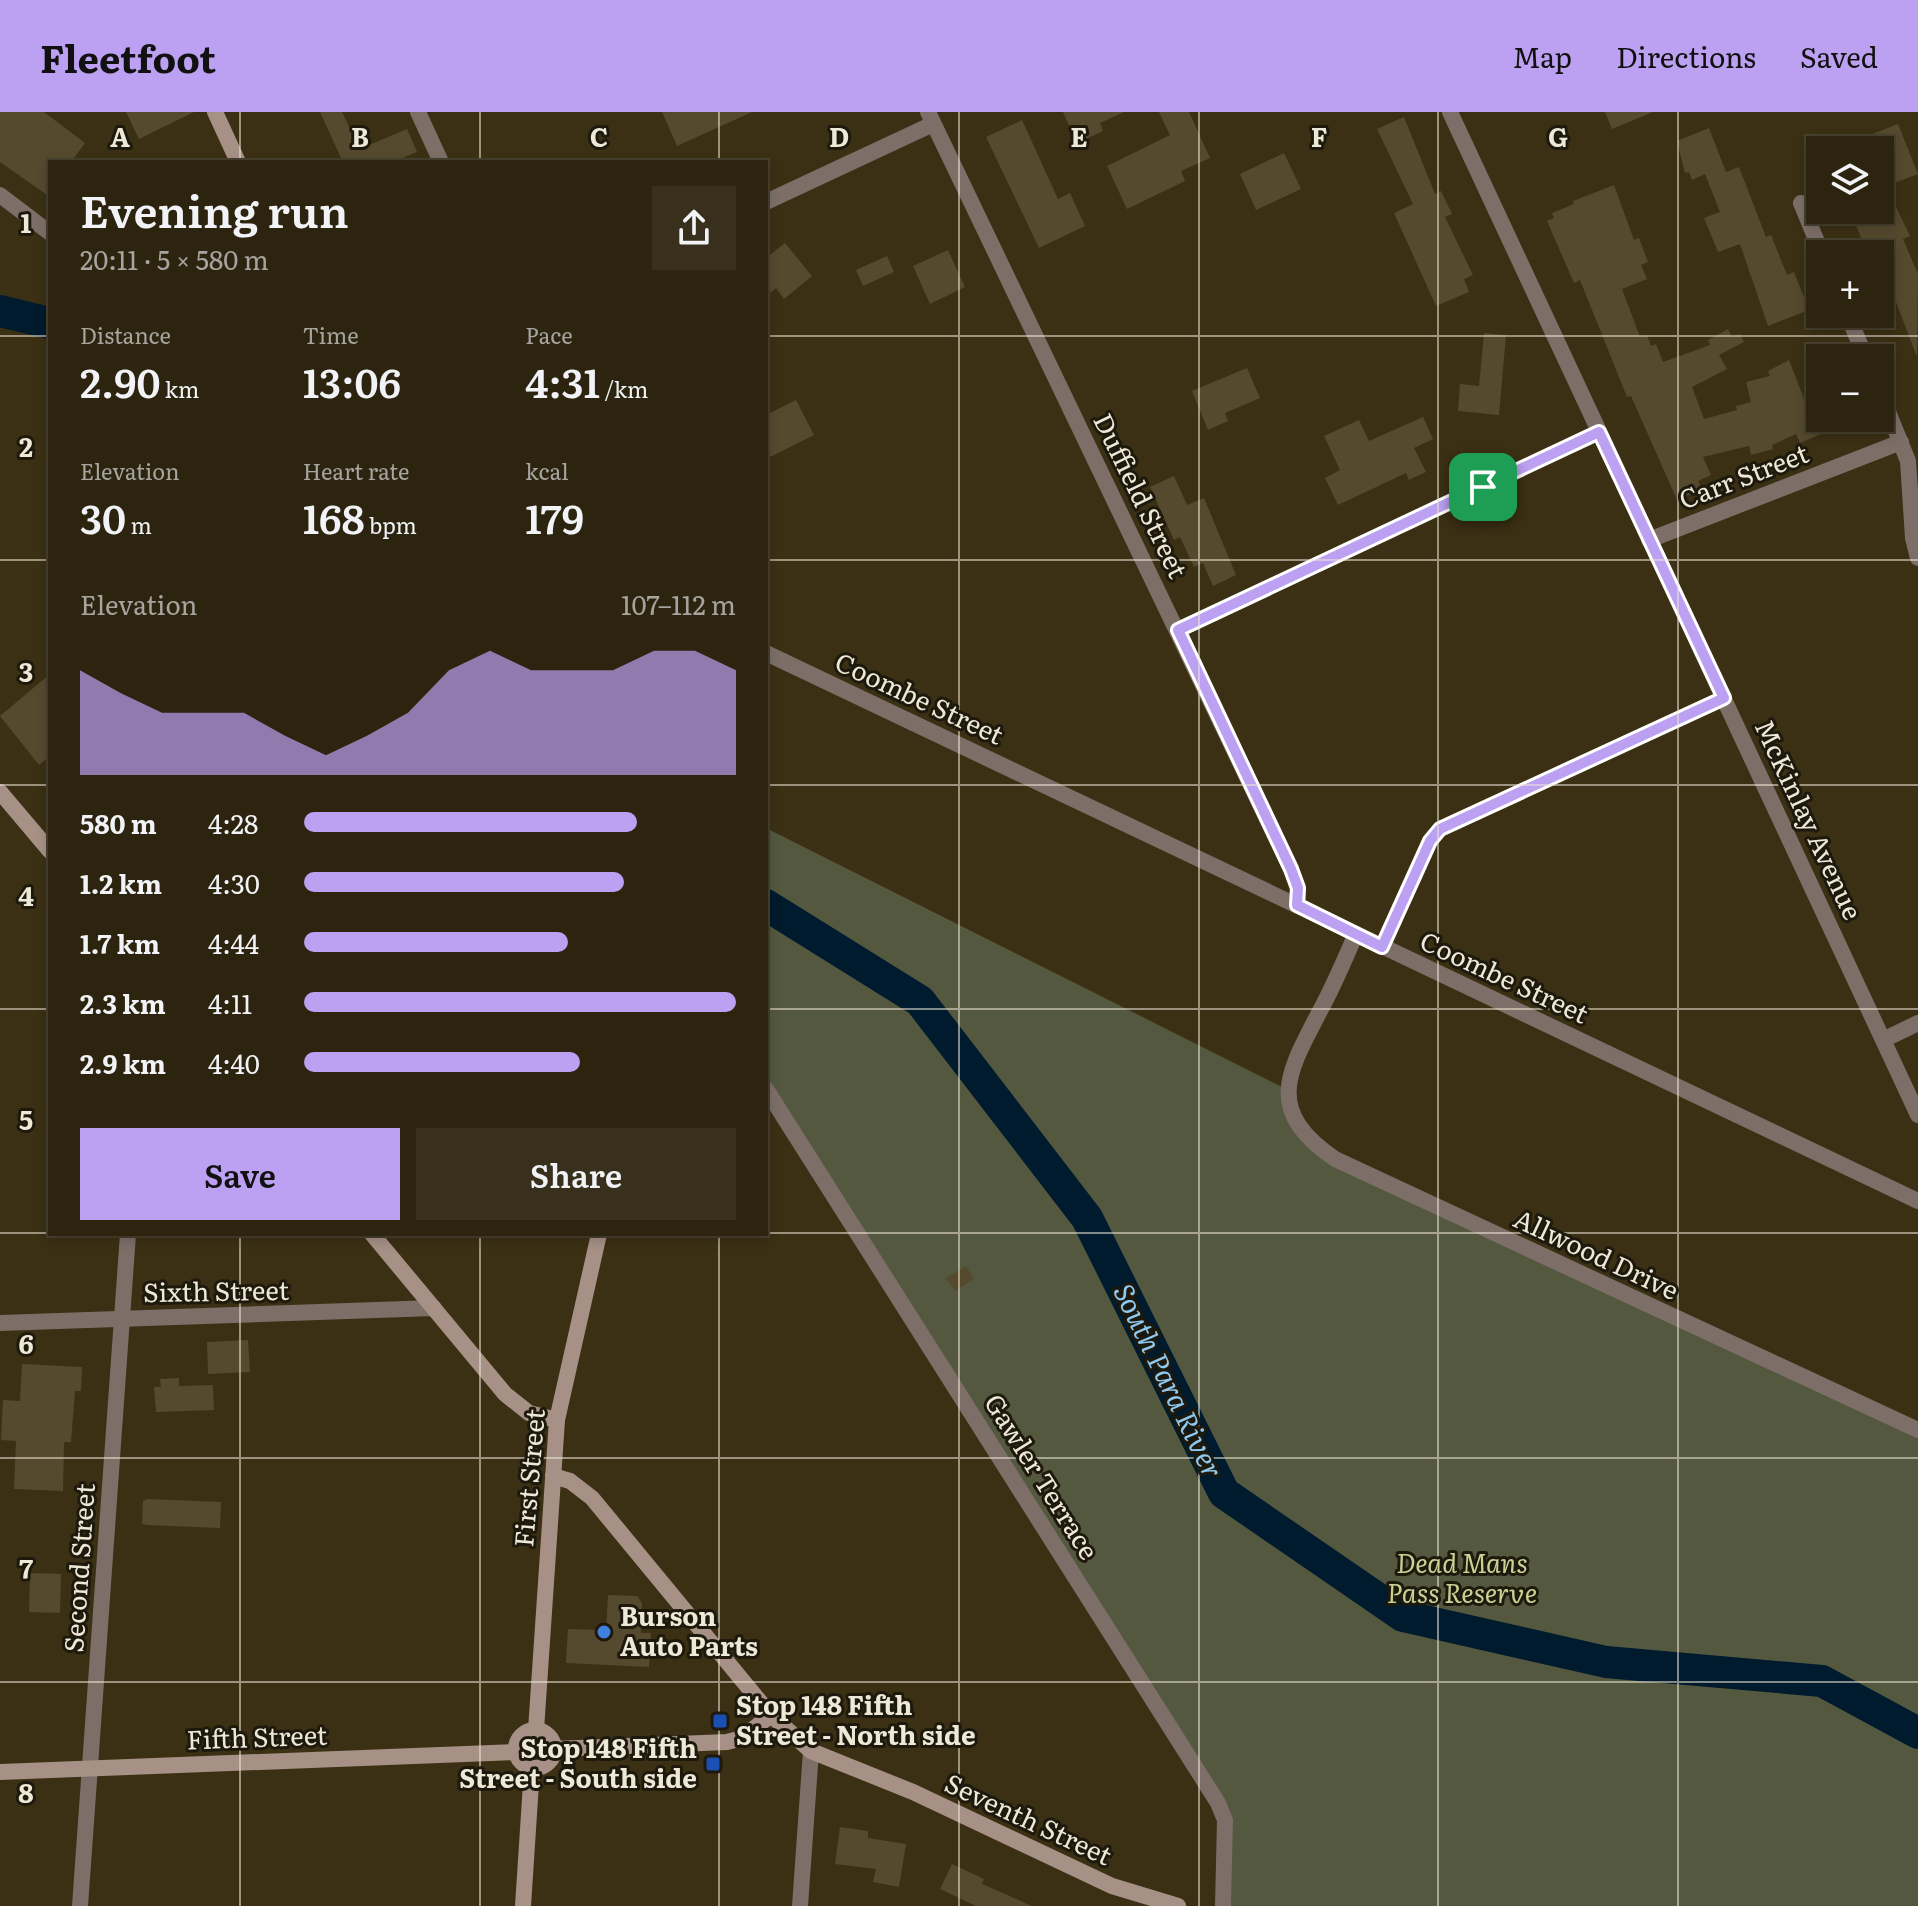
<!DOCTYPE html>
<meta charset="utf-8">
<style>
body{margin:0;font-family:Literata,serif;background:#38301d;color:#f1f3f6;height:100vh;display:flex;flex-direction:column;font-size:30px;white-space:nowrap}
*{box-sizing:border-box;margin:0}
p{font-size:26px;color:#a6a49e}
.icon{flex:none;width:44px;height:44px;fill:none;stroke:currentColor;stroke-width:2;stroke-linecap:round;stroke-linejoin:round}
.map{position:relative;flex:1;overflow:hidden}
.side{position:absolute;left:48px;top:48px;width:720px;height:1076px;display:flex;flex-direction:column;background:#2c240f;border-radius:0px;box-shadow:0 4px 12px #0003,0 0 0 2px #48412f}
.side>*{flex:none}
.controls{position:absolute;left:1806px;top:24px;display:grid;gap:16px}
.controls a{display:grid;place-items:center;width:88px;height:88px;border-radius:0px;background:#2c240f;box-shadow:0 4px 12px #0003,0 0 0 2px #48412f;font-size:40px}
.pin{position:absolute;display:grid;place-items:center;width:68px;height:68px;color:#fff;margin:-34px;border-radius:16px;box-shadow:0 4px 12px #0006}
.round{display:grid;place-items:center;flex:none;width:84px;height:84px;border-radius:0px;background:#38301d}
.summary{display:flex;align-items:center;justify-content:space-between;height:136px;padding:0 32px}
h1{font-size:44px;font-weight:600;line-height:60px}
.metrics{display:grid;grid-template-columns:repeat(3,1fr);gap:12px;height:136px;padding:8px 32px}
.metrics div{display:grid;align-content:center}
.metrics b{font-size:40px;font-weight:600}
.metrics small{font-size:22px;font-weight:400}
.metrics p{font-size:22px}
.chart{height:224px;padding:16px 32px}
.chart p{display:flex;justify-content:space-between}
.chart svg{width:100%;height:144px;margin-top:8px;fill:#bca0f2;opacity:.7}
.primary-button{display:flex;gap:16px;margin-top:auto;padding:16px 32px}
.primary-button a{flex:1;height:92px;border-radius:0px;background:#bca0f2;color:#111;font-size:32px;font-weight:600;line-height:92px;text-align:center}
.primary-button a+a{background:#38301d;color:#f1f3f6}
ul{padding:0 32px;list-style:none;font-size:26px}
li{display:grid;grid-template-columns:128px 96px 1fr;align-items:center;height:60px}
li i{height:20px;border-radius:10px;background:#bca0f2}
header{display:flex;align-items:center;gap:48px;box-sizing:border-box;height:112px;padding:0 40px;background:#bca0f2;color:#111}
header strong{font-size:38px}
nav{display:flex;gap:44px;margin-inline-start:auto;font-size:28px}
.map>svg:first-child{display:block}
.green{fill:#53583f}
.lines{fill:none;stroke-linecap:round;stroke-linejoin:round}
.river{stroke:#001b2d;stroke-width:32}
.building{fill:#554a2e}
.street{stroke:#7d6f68;stroke-width:16}
.secondary{stroke:#a79186;stroke-width:16}
.route-casing{stroke:#fff;stroke-width:16}
.route{stroke:#bca0f2;stroke-width:10}
.grid{fill:none;stroke:#eee8d7;stroke-width:2;stroke-opacity:0.55}
.shop-dot{fill:#3f7fe0;stroke:#1e190d;stroke-width:3}
.transit-dot{fill:#1a4fb4;stroke:#1e190d;stroke-width:3}
.labels{text-anchor:middle;stroke-width:6;stroke-linejoin:round;paint-order:stroke}
.street-label{font-size:26px;fill:#eee8d7;stroke:#1e190d}
.park-label{font-size:26px;font-style:italic;fill:#c8d295;stroke:#1e190d}
.poi-label{font-size:26px;font-weight:bold;fill:#eee8d7;stroke:#1e190d;text-anchor:start}
.water-label{font-size:28px;font-style:italic;fill:#8fc9f0;stroke:#1e190d}
.grid-label{font-size:26px;text-anchor:middle;font-weight:bold;fill:#eee8d7;stroke:#1e190d;stroke-width:6;stroke-linejoin:round;paint-order:stroke}
</style>
<header>
<strong>Fleetfoot</strong>
<nav><a>Map</a><a>Directions</a><a>Saved</a></nav>
</header>
<div class="map">
<svg width="1918" height="1794" viewBox="0 0 1918 1794">
<rect width="100%" height="100%" fill="#3b3014"/>
<polygon class="green" points="766,716 1286,977 1316,1033 1918,1318 1918,1794 1223,1794 1225,1708 766,977"/>
<g class="lines">
<g class="river">
<polyline points="0,199 50,211"/>
<polyline points="766,793 920,889 1087,1106 1224,1381 1403,1504 1606,1550 1822,1569 1918,1621"/>
</g>
</g>
<g class="building">
<polygon points="0,0 44,0 85,31 71,50 50,50 50,85 0,50"/>
<polygon points="126,0 194,0 139,27"/>
<polygon points="320,0 342,0 360,37 407,17 417,40 393,50 331,50 341,46"/>
<polygon points="662,0 752,0 677,34"/>
<polygon points="1063,0 1124,0 1100,11 1103,19 1077,31"/>
<polygon points="1159,0 1189,0 1210,46 1181,59 1185,69 1127,97 1107,54 1170,23"/>
<polygon points="1605,0 1653,0 1612,17"/>
<polygon points="1404,5 1435,82 1441,79 1452,102 1445,105 1473,163 1464,167 1469,180 1436,194 1394,101 1413,92 1377,17"/>
<polygon points="1022,8 1058,87 1070,81 1085,114 1039,136 986,25"/>
<polygon points="1898,12 1918,62 1886,74 1910,124 1903,127 1918,162 1917,245 1896,190 1890,192 1882,174 1887,172 1880,155 1880,142 1868,142 1852,104 1867,98 1880,98 1880,38 1834,37"/>
<polygon points="1709,16 1726,60 1739,55 1766,125 1771,123 1787,163 1794,160 1809,198 1768,214 1740,132 1718,140 1704,106 1720,100 1705,62 1692,68 1689,60 1685,61 1677,29"/>
<polygon points="1284,41 1301,77 1256,98 1240,62"/>
<polygon points="1614,73 1634,128 1639,126 1648,150 1641,153 1647,167 1622,177 1640,225 1647,223 1651,234 1656,232 1663,250 1710,233 1708,228 1728,217 1732,225 1740,222 1744,230 1719,243 1727,257 1692,275 1704,307 1737,298 1736,294 1751,290 1746,270 1770,264 1768,259 1789,248 1804,287 1820,280 1820,306 1858,306 1800,331 1796,322 1772,333 1773,337 1751,343 1749,334 1703,345 1711,363 1698,369 1702,377 1677,388 1631,284 1627,285 1580,168 1574,171 1547,109 1554,106 1552,101 1574,92 1573,89"/>
<polygon points="785,131 812,164 784,187 776,176 766,184 766,146"/>
<polygon points="948,138 965,175 930,192 913,154"/>
<polygon points="887,144 894,160 863,174 856,158"/>
<polygon points="1484,221 1506,223 1499,303 1458,299 1460,272 1479,274"/>
<polygon points="1247,256 1260,286 1225,301 1228,309 1208,318 1192,279"/>
<polygon points="796,288 814,323 766,347 766,303"/>
<polygon points="1423,305 1433,327 1414,336 1426,360 1409,368 1406,361 1338,393 1325,366 1340,358 1324,324 1359,308 1369,329"/>
<polygon points="1174,364 1187,393 1204,386 1236,463 1213,474 1203,451 1194,455 1180,425 1174,428 1150,375"/>
<polygon points="50,562 50,644 39,653 0,604"/>
<polygon points="966,1154 974,1167 955,1179 946,1166"/>
<polygon points="248,1228 250,1260 208,1262 207,1230"/>
<polygon points="22,1252 82,1255 81,1279 75,1279 71,1330 64,1330 63,1379 14,1377 16,1329 1,1328 3,1288 20,1289"/>
<polygon points="179,1266 179,1274 213,1273 214,1298 156,1300 154,1275 161,1275 160,1267"/>
<polygon points="148,1387 221,1390 220,1416 146,1413 142,1411 143,1389"/>
<polygon points="30,1461 61,1462 60,1501 29,1500"/>
<polygon points="608,1483 637,1484 642,1491 641,1521 651,1521 649,1555 566,1551 568,1517 606,1518"/>
<polygon points="840,1715 868,1719 868,1726 906,1732 899,1775 873,1770 876,1757 835,1752"/>
<polygon points="952,1752 984,1767 982,1772 1032,1794 976,1794 940,1777"/>
</g>
<g class="lines">
<g class="street">
<polyline points="418,0 441,50"/>
<polyline points="928,0 1291,757 1298,776 1297,793"/>
<polyline points="1450,0 1918,1003"/>
<polyline points="0,83 50,121"/>
<polyline points="766,90 933,12"/>
<polyline points="1801,91 1822,142"/>
<polyline points="1847,202 1866,246"/>
<polyline points="1880,280 1908,349 1913,426 1918,446"/>
<polyline points="1649,428 1901,330"/>
<polyline points="1178,518 1599,320"/>
<polyline points="766,541 1918,1089"/>
<path d="M 1356,822 C 1345,846 1335,871 1322,895 C 1289,959 1262,997 1335,1047 L 1918,1318"/>
<polyline points="1382,835 1430,729 1440,717 1724,586"/>
<polyline points="1885,927 1918,911"/>
<polyline points="766,977 1218,1691 1225,1708 1223,1794"/>
<polyline points="0,1211 434,1196"/>
<polyline points="80,1794 128,1122"/>
<polyline points="800,1794 811,1639"/>
</g>
<g class="secondary">
<polyline points="215,0 238,50"/>
<polyline points="0,680 50,739"/>
<polyline points="372,1122 505,1282 529,1301 557,1308"/>
<polyline points="553,1364 570,1369 592,1386 771,1603 811,1639 913,1680 1112,1774 1178,1794"/>
<polyline points="536,1618 557,1308 599,1122"/>
<circle cx="535" cy="1637" r="19"/>
<polyline points="554,1637 727,1630 742,1626 771,1603"/>
<polyline points="0,1660 516,1640"/>
<polyline points="523,1794 532,1656"/>
</g>
</g>
<g class="lines">
<defs>
<polygon id="route" points="1599,320 1724,586 1440,717 1430,729 1382,835 1297,793 1298,776 1291,757 1178,518"/>
</defs>
<use href="#route" class="route-casing"/>
<use href="#route" class="route"/>
</g>
<path class="grid" d="M 240,0 L 240,50M 480,0 L 480,50M 719,0 L 719,50M 959,0 L 959,1794M 1199,0 L 1199,1794M 1438,0 L 1438,1794M 1678,0 L 1678,1794M 0,224 L 50,224M 766,224 L 1918,224M 0,448 L 50,448M 766,448 L 1918,448M 0,673 L 50,673M 766,673 L 1918,673M 0,897 L 50,897M 766,897 L 1918,897M 0,1121 L 50,1121M 766,1121 L 1918,1121M 240,1122 L 240,1794M 480,1122 L 480,1794M 719,1122 L 719,1794M 0,1346 L 1918,1346M 0,1570 L 1918,1570"/>
<circle class="shop-dot" cx="604" cy="1520" r="8"/>
<g class="transit-dot">
<rect x="712" y="1601" width="16" height="16" rx="4"/>
<rect x="705" y="1644" width="16" height="16" rx="4"/>
</g>
<g class="labels">
<g class="street-label">
<text transform="translate(1744 365) rotate(-21)" y="9">Carr Street</text>
<text transform="translate(1140 384) rotate(64)" y="9">Duffield Street</text>
<text transform="translate(919 587) rotate(25)" y="9">Coombe Street</text>
<text transform="translate(1808 708) rotate(65)" y="9">McKinlay Avenue</text>
<text transform="translate(1504 866) rotate(25)" y="9">Coombe Street</text>
<text transform="translate(1596 1143) rotate(25)" y="9">Allwood Drive</text>
<text transform="translate(216 1180) rotate(-1)" y="9">Sixth Street</text>
<text transform="translate(1041 1365) rotate(58)" y="9">Gawler Terrace</text>
<text transform="translate(530 1366) rotate(-85)" y="9">First Street</text>
<text transform="translate(80 1456) rotate(-86)" y="9">Second Street</text>
<text transform="translate(257 1626) rotate(-2)" y="9">Fifth Street</text>
<text transform="translate(1028 1708) rotate(25)" y="9">Seventh Street</text>
</g>
<g class="park-label">
<text x="1462" y="1461">Dead Mans<tspan x="1462" dy="30">Pass Reserve</tspan></text>
</g>
<g class="poi-label">
<text x="620" y="1514">Burson<tspan x="620" dy="30">Auto Parts</tspan></text>
<text x="736" y="1603">Stop 148 Fifth<tspan x="736" dy="30">Street - North side</tspan></text>
<text x="697" y="1646" text-anchor="end">Stop 148 Fifth<tspan x="697" dy="30">Street - South side</tspan></text>
</g>
<g class="water-label">
<text transform="translate(1168 1269) rotate(64)" y="10">South Para River</text>
</g>
</g>
<g class="grid-label">
<text x="120" y="35">A</text>
<text x="360" y="35">B</text>
<text x="599" y="35">C</text>
<text x="839" y="35">D</text>
<text x="1079" y="35">E</text>
<text x="1319" y="35">F</text>
<text x="1558" y="35">G</text>
<text x="26" y="121">1</text>
<text x="26" y="345">2</text>
<text x="26" y="570">3</text>
<text x="26" y="794">4</text>
<text x="26" y="1018">5</text>
<text x="26" y="1242">6</text>
<text x="26" y="1467">7</text>
<text x="26" y="1691">8</text>
</g>
</svg>
<div class="controls">
<a><svg class="icon" aria-label="layers" viewBox="0 0 24 24"><path d="M12 4l9 5-9 5-9-5zM3 14l9 5 9-5"/></svg></a>
<a>+</a>
<a>−</a>
</div>
<div class="pin" style="left:1483px;top:375px;background:#1e9e55"><svg class="icon" aria-label="arrive" viewBox="0 0 24 24"><path d="M6 21V4h12l-3 4 3 4H6"/></svg></div>
<section class="side">
<div class="summary"><div><h1>Evening run</h1><p>20:11 · 5 × 580 m</p></div><a class="round"><svg class="icon" aria-label="share" viewBox="0 0 24 24"><path d="M12 15V3M7 8l5-5 5 5M5 13v7h14v-7"/></svg></a></div>
<div class="metrics">
<div><p>Distance</p><b>2.90<small> km</small></b></div>
<div><p>Time</p><b>13:06</b></div>
<div><p>Pace</p><b>4:31<small> /km</small></b></div>
</div>
<div class="metrics">
<div><p>Elevation</p><b>30<small> m</small></b></div>
<div><p>Heart rate</p><b>168<small> bpm</small></b></div>
<div><p>kcal</p><b>179</b></div>
</div>
<div class="chart"><p><span>Elevation</span>107–112 m</p>
<svg viewBox="0 0 160 44" preserveAspectRatio="none"><path d="M0 44V12L10 19L20 25L30 25L40 25L50 32L60 38L70 32L80 25L90 12L100 6L110 12L120 12L130 12L140 6L150 6L160 12V44z"/></svg>
</div>
<ul>
<li><b>580 m</b>4:28<i style="width:77%"></i></li>
<li><b>1.2 km</b>4:30<i style="width:74%"></i></li>
<li><b>1.7 km</b>4:44<i style="width:61%"></i></li>
<li><b>2.3 km</b>4:11<i style="width:100%"></i></li>
<li><b>2.9 km</b>4:40<i style="width:64%"></i></li>
</ul>
<div class="primary-button"><a>Save</a><a>Share</a></div>
</section>
</div>
